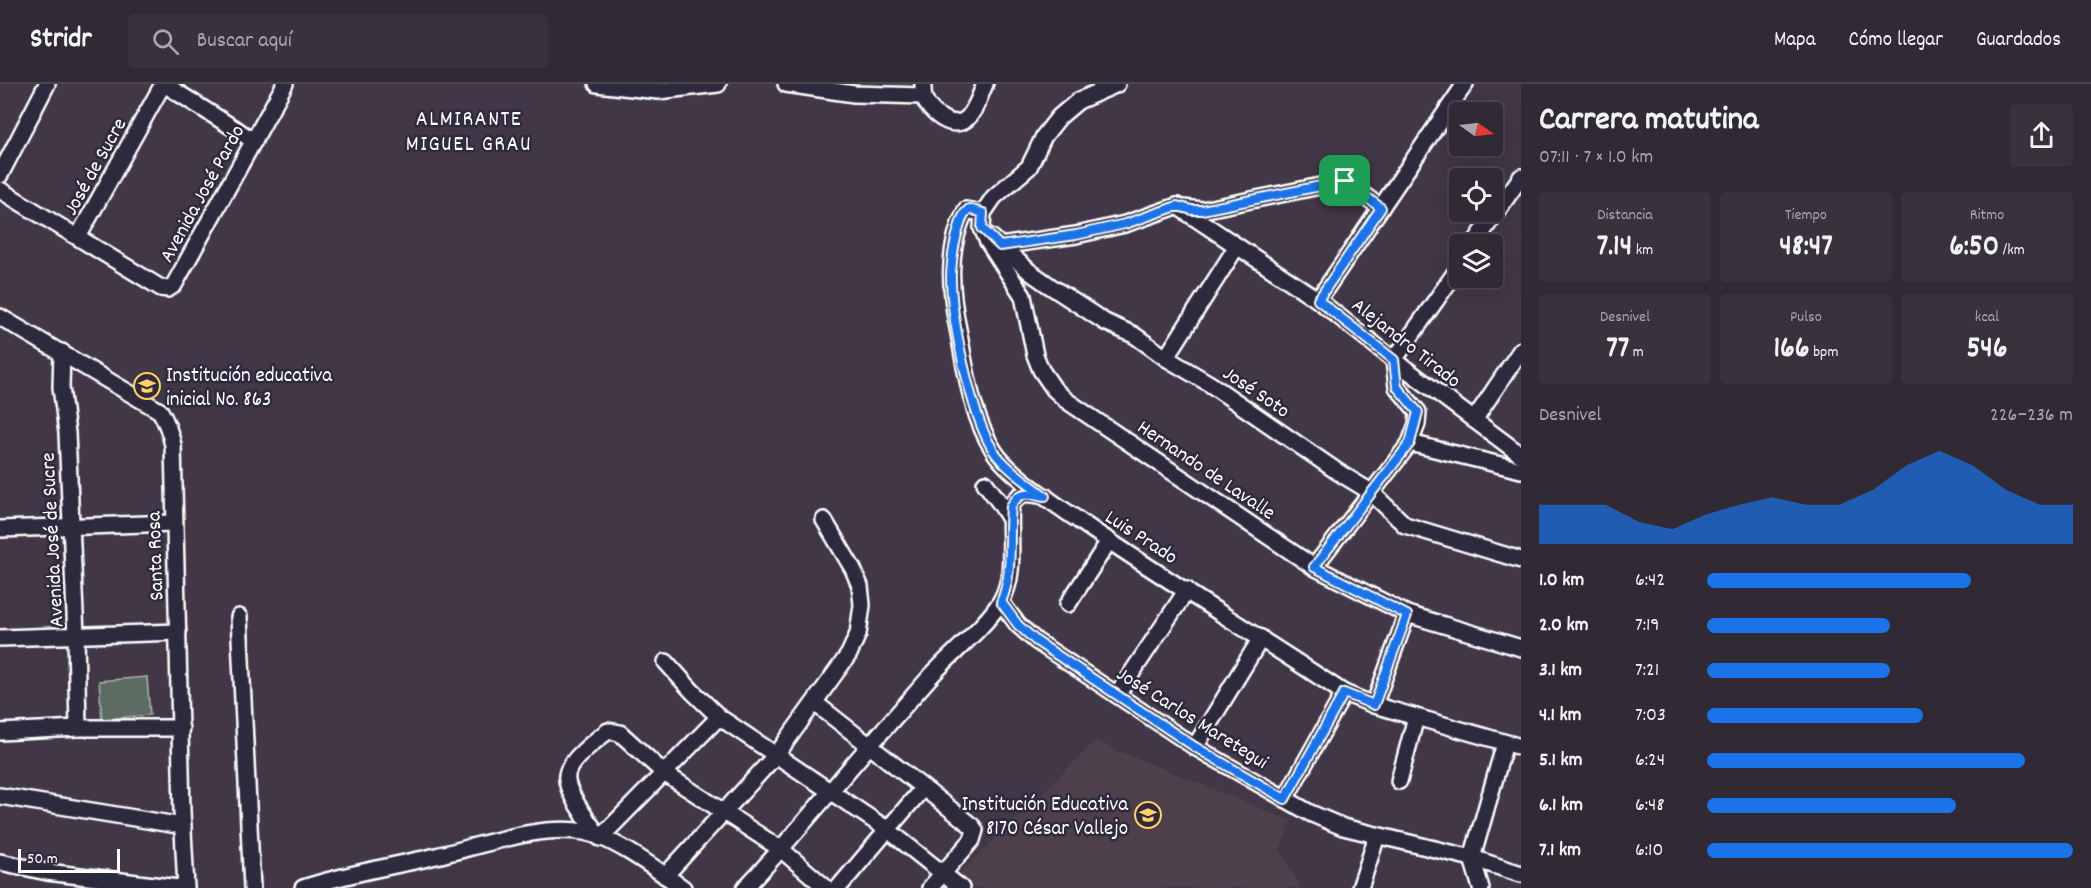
<!DOCTYPE html>
<html lang="es">
<meta charset="utf-8">
<style>
body{margin:0;font-family:Dekko,sans-serif;background:#39313c;color:#f1f3f6;height:100vh;display:flex;flex-direction:column;font-size:22px;white-space:nowrap}
*{box-sizing:border-box;margin:0}
p{font-size:20px;color:#a8a6ac}
.icon{flex:none;width:33px;height:33px;fill:none;stroke:currentColor;stroke-width:2;stroke-linecap:round;stroke-linejoin:round}
.map{position:relative;flex:1;overflow:hidden}
.details{display:flex;flex-direction:column;background:#312934;width:570px}
.details>*{flex:none}
.needle{width:39px;rotate:104deg}
.tools{position:absolute;left:1449px;top:18px;display:grid;gap:12px}
.tools a{display:grid;place-items:center;width:54px;height:54px;border-radius:6px;background:#312934;box-shadow:0 6px 24px #0002,0 0 0 2px #4c454f;font-size:30px}
.scale{position:absolute;left:18px;bottom:15px;width:102px;box-sizing:border-box;padding-left:6px;border:3px solid #fff;border-top:0;font-size:16px;line-height:21px;white-space:nowrap;color:#fff;-webkit-text-stroke:4px #2f2a3d;paint-order:stroke}
.pin{position:absolute;display:grid;place-items:center;width:51px;height:51px;color:#fff;margin:-26px;border-radius:12px;box-shadow:0 3px 9px #0006}
.round{display:grid;place-items:center;flex:none;width:63px;height:63px;border-radius:6px;background:#39313c}
.summary{display:flex;align-items:center;justify-content:space-between;height:102px;padding:0 18px}
h1{font-size:33px;font-weight:800;line-height:45px}
.stats{display:grid;grid-template-columns:repeat(3,1fr);gap:9px;height:102px;padding:6px 18px}
.stats div{display:grid;align-content:center;border-radius:6px;background:#39313c;text-align:center}
.stats b{font-size:30px;font-weight:800}
.stats small{font-size:16px;font-weight:400}
.stats p{font-size:16px}
.chart{height:168px;padding:12px 18px}
.chart p{display:flex;justify-content:space-between}
.chart svg{width:100%;height:108px;margin-top:6px;fill:#1a73e8;opacity:.7}
ul{padding:0 18px;list-style:none;font-size:20px}
li{display:grid;grid-template-columns:96px 72px 1fr;align-items:center;height:45px}
li i{height:15px;border-radius:8px;background:#1a73e8}
header{display:flex;align-items:center;gap:36px;box-sizing:border-box;height:84px;padding:0 30px;background:#312934;border-bottom:2px solid #4c454f}
header strong{font-size:28px}
nav{display:flex;gap:33px;margin-inline-start:auto;font-size:21px}
.search{width:420px;height:54px;background:#39313c;display:flex;align-items:center;gap:15px;box-sizing:border-box;padding:0 21px;border-radius:6px;color:#a8a6ac;font-size:22px}
main{display:flex;flex:1;min-height:0}
.map>svg:first-child{display:block}
.built{fill:#4e404c}
.green{fill:#5c6c62;stroke:#aeb6b0;stroke-width:1.5}
.lines{fill:none;stroke-linecap:round;stroke-linejoin:round}
.minor-casing{stroke:#fff;stroke-width:20}
.minor{stroke:#2f2a3d;stroke-width:15}
.route-casing{stroke:#fff;stroke-width:12}
.route{stroke:#1a73e8;stroke-width:8}
.labels{text-anchor:middle;stroke-width:5;stroke-linejoin:round;paint-order:stroke}
.street-label{font-size:21px;fill:#fff;stroke:#2f2a3d}
.poi-label{font-size:21px;fill:#fff;stroke:#2f2a3d;text-anchor:start}
.neighbourhood-label{font-size:22px;letter-spacing:1.5px;fill:#fff;stroke:#2f2a3d}
</style>
<header>
<strong>Stridr</strong>
<div class="search"><svg class="icon" aria-label="search" viewBox="0 0 24 24"><circle cx="10" cy="10" r="6"/><path d="M15 15l6 6"/></svg>Buscar aquí</div>
<nav><a>Mapa</a><a>Cómo llegar</a><a>Guardados</a></nav>
</header>
<main>
<div class="map">
<svg width="1521" height="804" viewBox="0 0 1521 804">
<rect width="100%" height="100%" fill="#413746"/>
<filter id="ink" filterUnits="userSpaceOnUse"><feTurbulence type="fractalNoise" baseFrequency=".0167" numOctaves="2"/><feDisplacementMap in="SourceGraphic" scale="12" xChannelSelector="R" yChannelSelector="G"/><feConvolveMatrix kernelMatrix="1 2 1 2 8 2 1 2 1" color-interpolation-filters="sRGB"/></filter>
<g filter="url(#ink)">
<polygon class="built" points="1095,657 1291,737 1280,765 1301,804 972,804 957,792"/>
<polygon class="green" points="147,593 150,631 102,635 99,597"/>
<g class="lines">
<defs>
<g id="minor">
<polyline points="164,0 254,57"/>
<polyline points="597,0 658,7 718,0"/>
<polyline points="786,0 854,10 923,12"/>
<path d="M 923,0 C 923,4 923,10 924,14 C 929,27 950,46 965,36 C 975,29 980,11 985,0"/>
<polyline points="1117,0 1078,17 1059,33 1044,52 1029,83 994,113 983,129 982,144 988,158 1023,212 1035,271 1041,286 1054,305 1067,317 1314,483 1407,530 1521,564"/>
<polyline points="0,91 47,0"/>
<polyline points="0,106 161,204 168,205 174,201 285,0"/>
<polyline points="1177,122 1318,216 1394,276 1521,371"/>
<polyline points="1183,124 1202,126 1345,97 1381,124"/>
<path d="M 983,129 L 966,126 C 946,165 950,208 959,250 C 966,288 972,333 994,367 C 1009,391 1057,421 1081,438 C 1167,497 1257,551 1344,609 L 1374,621 L 1521,663"/>
<polyline points="78,153 163,0"/>
<polyline points="991,153 1030,188 1050,202 1105,238 1134,251 1166,274 1210,300 1338,388 1371,408 1405,441 1521,476"/>
<polyline points="1474,160 1521,93"/>
<polyline points="1000,162 1076,151 1125,140 1177,122"/>
<polyline points="1318,216 1465,0"/>
<path d="M 0,233 L 160,327 C 167,338 170,348 173,361 L 182,727 L 186,804"/>
<polyline points="62,268 61,303 67,349 76,552 78,644"/>
<polyline points="1166,274 1237,162"/>
<polyline points="1474,336 1521,266"/>
<polyline points="1410,359 1521,386"/>
<polyline points="985,399 1000,419 1010,435"/>
<polyline points="0,445 174,439"/>
<polyline points="1314,483 1410,359 1417,340 1418,328 1397,303 1394,276 1460,182"/>
<polyline points="1001,518 1018,541 1036,557 1195,663 1310,729 1343,743 1472,774 1521,790"/>
<polyline points="1068,520 1109,457"/>
<polyline points="239,533 252,804"/>
<polyline points="0,554 178,548"/>
<polyline points="666,578 692,607 719,633 888,746 961,804"/>
<polyline points="1117,611 1187,506"/>
<polyline points="815,619 972,742 975,746 972,756 930,804"/>
<polyline points="1374,621 1407,530"/>
<path d="M 719,633 L 600,754 C 591,740 564,708 567,691 C 569,676 596,656 608,647 L 620,649 L 664,689 L 782,766 L 826,804"/>
<polyline points="0,648 78,644 181,644"/>
<polyline points="1195,663 1261,554"/>
<polyline points="1399,697 1416,633"/>
<polyline points="0,712 183,742"/>
<polyline points="1285,715 1344,609"/>
<polyline points="0,778 47,788 179,804"/>
<polyline points="665,792 777,670 849,570 858,550 862,521 860,502 853,485 824,436"/>
<path d="M 303,804 C 345,790 389,783 432,773 C 478,763 538,740 584,748 C 615,754 657,786 683,804"/>
<path d="M 745,804 C 775,773 802,740 830,708 C 862,669 896,632 929,594 C 950,571 986,542 1001,517 C 1017,490 1008,452 1011,422 C 1021,406 1027,409 1045,412"/>
<polyline points="838,804 923,704"/>
<polyline points="1360,804 1377,752"/>
<polyline points="1481,804 1472,774 1505,659"/>
</g>
</defs>
<use href="#minor" class="minor-casing"/>
<use href="#minor" class="minor"/>
</g>
</g>
<g class="lines" filter="url(#ink)">
<defs>
<path id="route" d="M 1345,97 L 1381,124 L 1318,216 L 1394,276 L 1397,303 L 1418,328 L 1410,359 L 1314,483 L 1407,531 L 1374,621 L 1344,609 L 1285,715 L 1195,663 L 1036,557 L 1018,541 L 1001,518 C 1014,488 1008,454 1011,422 C 1021,406 1028,409 1045,412 C 1027,398 1006,385 993,366 C 971,331 950,231 951,189 C 952,173 954,159 959,144 C 961,137 963,129 969,125 L 983,129 L 982,144 L 1000,162 L 1076,151 L 1125,140 L 1177,122 L 1192,126 L 1202,126 Z"/>
</defs>
<use href="#route" class="route-casing"/>
<use href="#route" class="route"/>
</g>
<defs>
<symbol id="school-ring" viewBox="-11 -11 22 22"><circle r="9.5" fill="#2f2a3d" stroke="#ffd166" stroke-width="1.5"/><path d="M0-5L7-2L0 1L-7-2ZM-4 1L0 2.5L4 1V4Q0 6-4 4Z" fill="#ffd166"/></symbol>
</defs>
<g fill-rule="evenodd">
<use href="#school-ring" x="132" y="287" width="30" height="30"/>
<use href="#school-ring" x="1133" y="716" width="30" height="30"/>
</g>
<g class="labels">
<g class="street-label">
<text transform="translate(94 82) rotate(-61)" y="7">José de Sucre</text>
<text transform="translate(201 109) rotate(-61)" y="7">Avenida José Pardo</text>
<text transform="translate(1407 258) rotate(38)" y="7">Alejandro Tirado</text>
<text transform="translate(1257 307) rotate(34)" y="7">José Soto</text>
<text transform="translate(1207 385) rotate(34)" y="7">Hernando de Lavalle</text>
<text transform="translate(1142 452) rotate(33)" y="7">Luis Prado</text>
<text transform="translate(51 456) rotate(-93)" y="7">Avenida José de Sucre</text>
<text transform="translate(154 472) rotate(-92)" y="7">Santa Rosa</text>
<text transform="translate(1193 633) rotate(32)" y="7">José Carlos Maretegui</text>
</g>
<g class="poi-label">
<text x="166" y="297">Institución educativa<tspan x="166" dy="24">inicial No. 863</tspan></text>
<text x="1128" y="726" text-anchor="end">Institución Educativa<tspan x="1128" dy="24">8170 César Vallejo</tspan></text>
</g>
<g class="neighbourhood-label">
<text x="469" y="41">ALMIRANTE<tspan x="469" dy="25">MIGUEL GRAU</tspan></text>
</g>
</g>
</svg>
<div class="tools">
<a><svg class="needle" viewBox="-14 -14 28 28"><path d="M0-13l5 13h-10z" fill="#e53935"/><path d="M0 13l5-13h-10z" fill="#a8a6ac"/></svg></a>
<a><svg class="icon" aria-label="locate" viewBox="0 0 24 24"><circle cx="12" cy="12" r="6"/><path d="M12 2v4M12 18v4M2 12h4M18 12h4"/></svg></a>
<a><svg class="icon" aria-label="layers" viewBox="0 0 24 24"><path d="M12 4l9 5-9 5-9-5zM3 14l9 5 9-5"/></svg></a>
</div>
<div class="scale">50 m</div>
<div class="pin" style="left:1345px;top:97px;background:#1e9e55"><svg class="icon" aria-label="arrive" viewBox="0 0 24 24"><path d="M6 21V4h12l-3 4 3 4H6"/></svg></div>
</div>
<section class="details">
<div class="summary"><div><h1>Carrera matutina</h1><p>07:11 · 7 × 1.0 km</p></div><a class="round"><svg class="icon" aria-label="share" viewBox="0 0 24 24"><path d="M12 15V3M7 8l5-5 5 5M5 13v7h14v-7"/></svg></a></div>
<div class="stats">
<div><p>Distancia</p><b>7.14<small> km</small></b></div>
<div><p>Tiempo</p><b>48:47</b></div>
<div><p>Ritmo</p><b>6:50<small> /km</small></b></div>
</div>
<div class="stats">
<div><p>Desnivel</p><b>77<small> m</small></b></div>
<div><p>Pulso</p><b>166<small> bpm</small></b></div>
<div><p>kcal</p><b>546</b></div>
</div>
<div class="chart"><p><span>Desnivel</span>226–236 m</p>
<svg viewBox="0 0 160 44" preserveAspectRatio="none"><path d="M0 44V28L10 28L20 28L30 35L40 38L50 32L60 28L70 25L80 28L90 28L100 22L110 12L120 6L130 12L140 22L150 28L160 28V44z"/></svg>
</div>
<ul>
<li><b>1.0 km</b>6:42<i style="width:72%"></i></li>
<li><b>2.0 km</b>7:19<i style="width:50%"></i></li>
<li><b>3.1 km</b>7:21<i style="width:50%"></i></li>
<li><b>4.1 km</b>7:03<i style="width:59%"></i></li>
<li><b>5.1 km</b>6:24<i style="width:87%"></i></li>
<li><b>6.1 km</b>6:48<i style="width:68%"></i></li>
<li><b>7.1 km</b>6:10<i style="width:100%"></i></li>
</ul>
</section>
</main>
